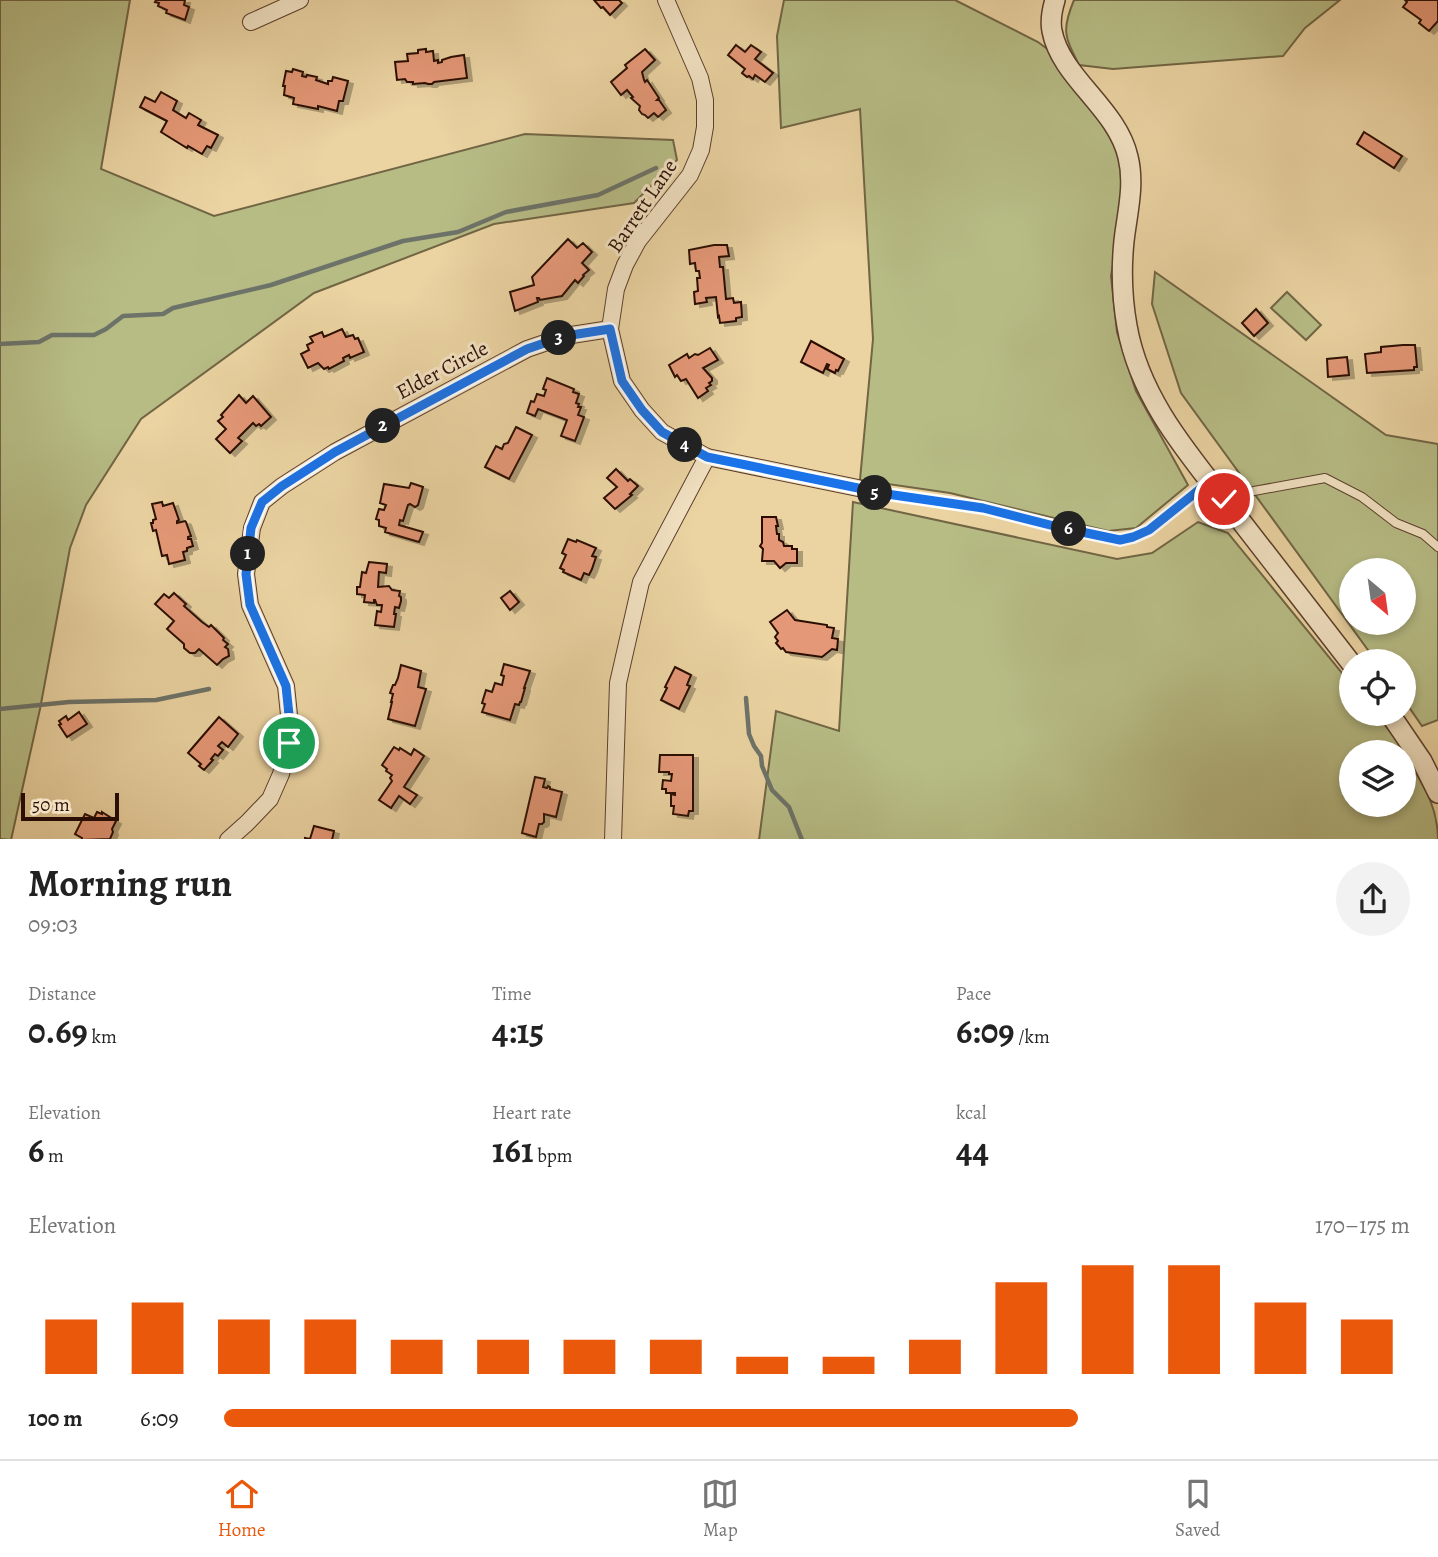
<!DOCTYPE html>
<meta charset="utf-8">
<style>
body{margin:0;font-family:Alegreya,serif;background:#f2f2f2;color:#222;height:100vh;display:flex;flex-direction:column;font-size:26px;white-space:nowrap}
*{box-sizing:border-box;margin:0}
p{font-size:23px;color:#767676}
.icon{flex:none;width:38px;height:38px;fill:none;stroke:currentColor;stroke-width:2;stroke-linecap:round;stroke-linejoin:round}
.map{position:relative;height:839px;overflow:hidden}
.sheet{display:flex;flex-direction:column;background:#fff;flex:1}
.sheet>*{flex:none}
.needle{width:46px;rotate:151deg}
.controls{position:absolute;left:1339px;top:558px;display:grid;gap:14px}
.controls a{display:grid;place-items:center;width:77px;height:77px;border-radius:50%;background:#fff;box-shadow:0 4px 10px #0003;font-size:35px}
.scale{position:absolute;left:21px;bottom:18px;width:98px;box-sizing:border-box;padding-left:7px;border:4px solid #2b0e04;border-top:0;font-size:19px;line-height:24px;white-space:nowrap;color:#2b0e04;-webkit-text-stroke:5px #f2e2c3;paint-order:stroke}
.pin{position:absolute;display:grid;place-items:center;width:60px;height:60px;color:#fff;margin:-30px;border:4px solid #fff;border-radius:50%;box-shadow:0 2px 7px #0007}
.km{position:absolute;width:35px;height:35px;margin:-18px;border-radius:50%;background:#222;color:#fff;font-size:19px;line-height:35px;text-align:center}
.round{display:grid;place-items:center;flex:none;width:74px;height:74px;border-radius:37px;background:#f2f2f2}
.headline{display:flex;align-items:center;justify-content:space-between;height:119px;padding:0 28px}
h1{font-size:38px;font-weight:600;line-height:52px}
.metrics{display:grid;grid-template-columns:repeat(3,1fr);gap:10px;height:119px;padding:7px 28px}
.metrics div{display:grid;align-content:center}
.metrics b{font-size:35px;font-weight:600}
.metrics small{font-size:19px;font-weight:400}
.metrics p{font-size:19px}
.chart{height:196px;padding:14px 28px}
.chart p{display:flex;justify-content:space-between}
.chart svg{width:100%;height:126px;margin-top:7px;stroke:#ea580c;stroke-width:6}
ul{padding:0 28px;list-style:none;font-size:23px}
li{display:grid;grid-template-columns:112px 84px 1fr;align-items:center;height:52px}
li i{height:18px;border-radius:9px;background:#ea580c}
.menu{display:flex;justify-content:space-around;align-items:center;height:98px;border-top:2px solid #e0e0e0;background:#fff;font-size:19px;color:#767676}
.menu a{display:grid;justify-items:center;gap:4px}
.menu .active{color:#ea580c}
.map>svg:first-child{display:block}
.green{fill:#b7bc85;stroke:#716544;stroke-width:2;fill-rule:evenodd}
.lines{fill:none;stroke-linecap:round;stroke-linejoin:round}
.stream{stroke:#6d7369;stroke-width:4.5}
.building{fill:#e59877;stroke:#2b0e04;stroke-width:2;filter:url(#shadow)}
.service-casing{stroke:#5b3f2c;stroke-width:10}
.minor-casing{stroke:#5b3f2c;stroke-width:18}
.tertiary-casing{stroke:#5b3f2c;stroke-width:22}
.service{stroke:#f2e2c3;stroke-width:8}
.minor{stroke:#f2e2c3;stroke-width:16}
.tertiary{stroke:#f2e2c3;stroke-width:19}
.route-casing{stroke:#fff;stroke-width:14}
.route{stroke:#1a73e8;stroke-width:9}
.labels{text-anchor:middle;stroke-width:6;stroke-linejoin:round;paint-order:stroke}
.street-label{font-size:21px;fill:#2b0e04;stroke:#f2e2c3}
</style>
<div class="map">
<svg width="1438" height="840" viewBox="0 0 1438 840">
<defs>
<filter id="shadow"><feDropShadow dx="5" dy="3" stdDeviation="0" flood-color="#0004"/></filter>
</defs>
<rect width="100%" height="100%" fill="#ebd3a2"/>
<filter id="stains"><feTurbulence type="fractalNoise" baseFrequency=".00286" numOctaves="4"/><feColorMatrix values="0 0 0 0 .2 0 0 0 0 .09 0 0 0 0 .02 0 0 0 .5 -.17"/></filter>
<radialGradient id="worn" r=".72"><stop offset=".6" stop-color="#630" stop-opacity="0"/><stop offset="1" stop-color="#630" stop-opacity=".3"/></radialGradient>
<g class="green">
<polygon points="0,0 130,0 101,169 214,216 525,134 673,140 677,160 634,203 494,224 314,293 141,419 86,505 70,548 40,709 11,840 0,839"/>
<polygon points="784,0 955,0 1038,42 1054,54 1116,144 1121,169 1122,212 1111,276 1117,332 1136,391 1188,485 1136,528 1108,531 950,493 860,480 873,339 860,109 781,128 777,36"/>
<path d="M 1074,0 L 1340,0 L 1305,28 L 1283,56 L 1113,69 L 1079,65 C 1065,37 1061,31 1074,0 Z"/>
<path d="M 1155,272 L 1386,435 L 1438,444 L 1438,720 L 1422,726 L 1404,700 L 1404,662 L 1376,661 L 1181,393 L 1152,304 ZM 1351,570 L 1404,570 L 1404,623 L 1351,623 Z"/>
<polygon points="1287,292 1321,325 1306,340 1271,308"/>
<path d="M 853,502 L 1117,559 L 1152,553 L 1198,522 L 1228,533 L 1351,684 L 1351,714 L 1376,714 L 1394,736 L 1403,752 L 1351,752 L 1351,805 L 1404,805 L 1404,753 C 1421,782 1438,804 1438,840 L 759,840 L 776,711 L 839,731 Z"/>
</g>
<g class="lines">
<g class="stream">
<polyline points="0,344 39,342 52,335 94,335 106,329 123,316 163,314 173,308 271,285 403,241 458,232 506,212 598,195 656,168"/>
<polyline points="746,698 749,734 754,746 761,756 762,766 772,790 789,807 802,840"/>
<polyline points="0,709 69,702 156,700 209,689"/>
</g>
</g>
<g class="building">
<polygon points="156,0 185,0 184,5 189,7 185,20 166,13 167,10 158,6 159,3 155,2"/>
<polygon points="594,0 619,0 622,3 610,15 603,7 601,8"/>
<polygon points="1405,0 1438,0 1438,21 1429,31 1419,23 1421,20 1403,7 1407,2"/>
<polygon points="736,45 745,52 751,45 761,52 755,59 773,73 765,82 755,75 753,79 749,76 747,77 742,73 745,69 728,55"/>
<polygon points="426,49 426,52 433,51 434,61 438,60 438,63 442,62 442,60 451,57 464,55 467,78 434,82 432,84 428,84 425,83 413,84 413,82 407,82 405,79 397,80 395,62 408,61 407,54 418,53 418,50"/>
<polygon points="645,49 655,60 642,72 644,80 645,82 647,80 659,98 657,100 659,100 666,110 658,117 654,113 648,118 645,115 642,114 639,110 640,106 631,98 633,97 627,90 621,95 611,82 627,68 625,65"/>
<polygon points="293,69 303,72 302,76 306,77 307,75 317,77 316,80 328,84 328,81 332,81 333,77 348,81 343,101 339,101 337,111 318,106 318,109 293,104 294,98 284,95 285,86 283,86 286,71 292,72"/>
<polygon points="161,92 177,101 173,110 186,118 189,113 201,120 198,125 218,135 211,148 207,146 202,154 188,146 187,148 182,145 161,132 167,121 140,107 145,97 155,102"/>
<polygon points="1364,132 1402,156 1394,168 1357,144"/>
<polygon points="568,239 577,248 583,243 592,252 582,263 589,270 583,275 584,276 578,283 575,280 562,296 540,300 539,298 537,298 538,302 515,311 510,292 534,285 532,277"/>
<polygon points="714,245 727,245 729,256 719,257 720,267 723,267 726,299 733,298 734,303 741,302 742,317 736,318 736,321 720,323 719,316 718,317 716,297 706,298 707,302 695,304 694,292 698,291 697,278 700,278 699,271 696,271 695,263 690,264 689,250"/>
<polygon points="1256,309 1268,323 1254,336 1242,323"/>
<polygon points="342,329 346,337 353,335 355,339 358,338 364,352 350,358 349,355 343,358 344,361 329,369 328,367 324,369 318,363 308,368 301,354 309,350 307,345 313,342 310,337 322,332 324,337"/>
<polygon points="811,341 844,359 838,371 836,370 835,373 827,369 829,365 827,364 823,373 801,362"/>
<polygon points="1403,345 1415,345 1417,367 1414,367 1414,370 1367,373 1365,354 1381,352 1381,347"/>
<polygon points="710,348 718,360 703,368 712,378 712,381 709,383 711,385 706,388 708,391 698,398 686,379 681,381 677,375 675,377 669,365 687,354 689,358 695,354 698,355"/>
<polygon points="1347,357 1349,375 1328,377 1327,359"/>
<polygon points="547,378 574,389 573,392 579,394 576,403 579,404 578,407 581,407 578,415 584,417 575,441 561,436 567,420 538,409 535,416 527,413 531,401 534,402 537,394 544,396 546,390 543,389"/>
<polygon points="239,395 246,403 253,396 271,417 261,426 259,424 256,426 253,423 238,438 242,441 230,453 216,439 226,429 218,421 223,417 221,415"/>
<polygon points="516,427 532,435 509,479 485,467 496,446 502,449 504,444 508,443"/>
<polygon points="616,469 628,481 630,479 638,486 630,494 632,495 615,509 604,498 617,487 607,478"/>
<polygon points="411,483 423,487 418,505 415,507 410,504 408,505 403,521 400,520 399,525 423,532 419,542 385,532 386,528 379,526 379,520 376,519 379,509 384,510 386,505 380,503 384,484 409,488"/>
<polygon points="162,502 163,506 173,503 179,520 177,521 177,523 185,521 186,522 191,536 188,537 188,539 191,539 193,546 187,548 187,551 183,552 185,560 169,564 167,555 162,556 156,530 153,531 151,523 153,523 153,520 156,519 152,504"/>
<polygon points="762,517 776,517 778,526 776,526 777,534 779,534 779,540 783,542 784,546 792,546 792,549 797,549 797,563 786,563 780,568 774,561 762,561 763,549 760,546 762,543"/>
<polygon points="568,539 576,542 577,540 596,548 592,556 596,557 592,569 589,575 584,573 581,580 563,572 564,570 560,568 566,555 562,553"/>
<polygon points="369,562 387,564 386,573 379,572 378,587 389,586 392,590 400,591 399,596 401,597 401,601 399,608 395,607 394,614 396,614 394,627 375,625 377,611 381,612 382,605 377,605 375,600 374,600 374,603 364,602 365,595 357,594 357,587 360,587 362,572 366,573"/>
<polygon points="510,591 519,602 510,610 501,598"/>
<polygon points="174,593 186,604 184,606 202,622 209,627 211,625 224,638 223,640 228,644 225,647 228,649 229,656 223,659 217,665 199,649 195,653 190,653 184,648 184,644 167,629 174,621 155,604 164,594 169,598"/>
<polygon points="787,610 795,620 827,625 827,627 834,628 832,638 838,639 837,650 832,649 822,657 786,652 783,648 781,649 776,643 778,641 775,637 778,633 770,622"/>
<polygon points="504,664 530,671 524,688 525,688 521,702 520,702 519,705 515,704 510,720 482,712 485,704 482,703 486,690 492,692 495,683 502,685 504,676 501,675"/>
<polygon points="401,665 421,671 418,687 426,689 415,726 388,719 392,702 391,702 393,694 390,693 393,685 395,685 398,678"/>
<polygon points="675,667 691,675 687,685 690,686 679,709 661,700 667,688 665,687"/>
<polygon points="79,712 87,724 67,737 59,725 61,724 59,721 66,716 68,720"/>
<polygon points="219,717 238,734 228,747 222,742 218,746 223,750 218,756 215,754 211,759 213,760 204,770 199,766 201,764 188,753"/>
<polygon points="394,747 399,750 400,748 411,755 414,749 424,756 404,787 417,795 410,804 399,796 391,808 379,800 392,781 390,778 392,775 386,771 387,769 382,765"/>
<polygon points="660,755 693,755 693,811 689,811 688,816 673,814 674,806 671,806 671,794 675,795 675,793 666,793 666,789 662,789 663,780 671,781 672,774 669,774 669,772 659,772"/>
<polygon points="535,777 545,779 543,787 547,788 548,786 550,787 550,789 562,792 556,817 544,814 544,822 542,824 539,824 536,837 522,833"/>
<polygon points="97,812 102,814 102,812 116,821 112,829 113,832 110,839 82,840 82,838 75,834 85,814 94,818"/>
<polygon points="314,826 334,831 332,840 305,840 305,838 310,839"/>
</g>
<g class="lines">
<defs>
<g id="service">
<polyline points="858,488 873,492 983,508 1058,527 1120,540 1133,537 1149,530 1210,481"/>
<polyline points="1224,499 1254,491 1325,478 1362,497 1396,523 1423,534 1438,547"/>
</g>
<g id="minor">
<polyline points="666,0 700,78 705,100 705,127 701,150 690,175 638,241 625,265 616,289 610,329 622,381 642,410 662,432 707,457 858,488"/>
<polyline points="251,22 300,0"/>
<polyline points="228,840 247,823 270,799 281,774 289,743 289,715 286,686 250,605 246,574 252,528 262,502 282,486 335,452 527,349 565,336 610,329"/>
<polyline points="613,840 618,683 641,582 707,457"/>
</g>
<g id="tertiary">
<path d="M 1055,0 C 1052,10 1050,21 1052,31 C 1061,78 1117,108 1128,157 C 1135,185 1127,214 1124,241 C 1121,270 1122,298 1127,326 C 1140,401 1192,458 1237,516 C 1275,565 1313,614 1351,663"/>
<polyline points="1390,714 1422,761 1438,793"/>
</g>
</defs>
<use href="#service" class="service-casing"/>
<use href="#minor" class="minor-casing"/>
<use href="#tertiary" class="tertiary-casing"/>
<use href="#service" class="service"/>
<use href="#minor" class="minor"/>
<use href="#tertiary" class="tertiary"/>
</g>
<g class="lines">
<defs>
<polyline id="route" points="289,743 289,715 286,686 250,605 246,574 251,528 262,502 282,486 335,452 527,349 565,336 610,329 622,381 642,410 662,432 707,457 858,488 873,492 983,508 1058,527 1120,540 1133,537 1149,530 1210,481 1224,499"/>
</defs>
<use href="#route" class="route-casing"/>
<use href="#route" class="route"/>
</g>
<g class="labels">
<g class="street-label">
<text transform="translate(642 206) rotate(-56)" y="7">Barrett Lane</text>
<text transform="translate(442 370) rotate(-28)" y="7">Elder Circle</text>
</g>
</g>
<rect width="100%" height="100%" filter="url(#stains)"/>
<rect width="100%" height="100%" fill="url(#worn)"/>
</svg>
<div class="controls">
<a><svg class="needle" viewBox="-14 -14 28 28"><path d="M0-13l5 13h-10z" fill="#e53935"/><path d="M0 13l5-13h-10z" fill="#767676"/></svg></a>
<a><svg class="icon" aria-label="locate" viewBox="0 0 24 24"><circle cx="12" cy="12" r="6"/><path d="M12 2v4M12 18v4M2 12h4M18 12h4"/></svg></a>
<a><svg class="icon" aria-label="layers" viewBox="0 0 24 24"><path d="M12 4l9 5-9 5-9-5zM3 14l9 5 9-5"/></svg></a>
</div>
<div class="scale">50 m</div>
<div class="pin" style="left:289px;top:743px;background:#1e9e55"><svg class="icon" aria-label="arrive" viewBox="0 0 24 24"><path d="M6 21V4h12l-3 4 3 4H6"/></svg></div>
<div class="pin" style="left:1224px;top:499px;background:#d93025"><svg class="icon" aria-label="check" viewBox="0 0 24 24"><path d="M5 12l5 5 9-10"/></svg></div>
<b class="km" style="left:248px;top:554px">1</b>
<b class="km" style="left:383px;top:426px">2</b>
<b class="km" style="left:559px;top:338px">3</b>
<b class="km" style="left:685px;top:445px">4</b>
<b class="km" style="left:875px;top:493px">5</b>
<b class="km" style="left:1069px;top:529px">6</b>
</div>
<section class="sheet">
<div class="headline"><div><h1>Morning run</h1><p>09:03</p></div><a class="round"><svg class="icon" aria-label="share" viewBox="0 0 24 24"><path d="M12 15V3M7 8l5-5 5 5M5 13v7h14v-7"/></svg></a></div>
<div class="metrics">
<div><p>Distance</p><b>0.69<small> km</small></b></div>
<div><p>Time</p><b>4:15</b></div>
<div><p>Pace</p><b>6:09<small> /km</small></b></div>
</div>
<div class="metrics">
<div><p>Elevation</p><b>6<small> m</small></b></div>
<div><p>Heart rate</p><b>161<small> bpm</small></b></div>
<div><p>kcal</p><b>44</b></div>
</div>
<div class="chart"><p><span>Elevation</span>170–175 m</p>
<svg viewBox="0 0 160 44" preserveAspectRatio="none"><path d="M5 44V25M15 44V19M25 44V25M35 44V25M45 44V32M55 44V32M65 44V32M75 44V32M85 44V38M95 44V38M105 44V32M115 44V12M125 44V6M135 44V6M145 44V19M155 44V25"/></svg>
</div>
<ul>
<li><b>100 m</b>6:09<i style="width:72%"></i></li>
</ul>
</section>
<nav class="menu">
<a class="active"><svg class="icon" aria-label="home" viewBox="0 0 24 24"><path d="M3 11l9-7 9 7M6 9v11h12V9"/></svg>Home</a>
<a><svg class="icon" aria-label="map" viewBox="0 0 24 24"><path d="M3 6l6-2 6 2 6-2v14l-6 2-6-2-6 2zM9 4v14M15 6v14"/></svg>Map</a>
<a><svg class="icon" aria-label="saved" viewBox="0 0 24 24"><path d="M7 4h10v16l-5-4-5 4z"/></svg>Saved</a>
</nav>
